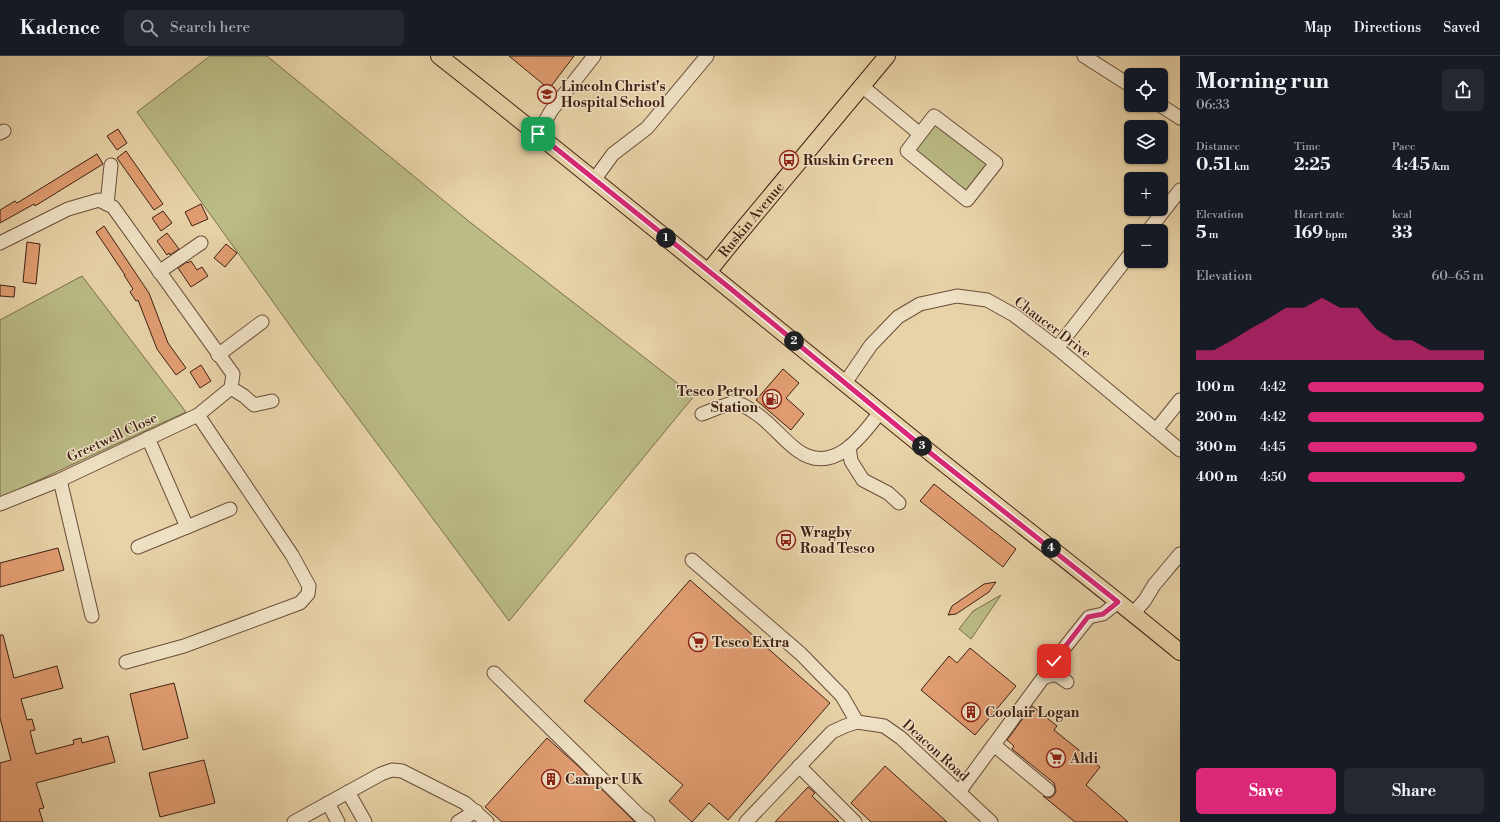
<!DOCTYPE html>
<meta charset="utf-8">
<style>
body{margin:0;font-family:"Libre Bodoni",serif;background:#242831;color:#f1f3f6;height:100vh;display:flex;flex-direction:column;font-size:15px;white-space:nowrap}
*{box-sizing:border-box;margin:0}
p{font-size:13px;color:#9ea1a6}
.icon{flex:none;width:22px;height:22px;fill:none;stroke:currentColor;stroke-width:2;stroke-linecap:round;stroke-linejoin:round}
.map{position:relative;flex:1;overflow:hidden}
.sheet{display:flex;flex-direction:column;background:#171b24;width:320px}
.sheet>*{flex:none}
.controls{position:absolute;left:1124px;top:12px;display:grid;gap:8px}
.controls a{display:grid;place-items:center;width:44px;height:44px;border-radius:6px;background:#171b24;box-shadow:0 1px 3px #0004;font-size:20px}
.pin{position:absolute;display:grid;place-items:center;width:34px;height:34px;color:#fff;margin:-17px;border-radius:8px;box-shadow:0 2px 6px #0006}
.km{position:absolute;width:20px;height:20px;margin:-10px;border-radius:50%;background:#222;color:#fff;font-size:11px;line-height:20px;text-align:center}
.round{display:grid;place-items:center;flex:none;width:42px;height:42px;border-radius:6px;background:#242831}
.head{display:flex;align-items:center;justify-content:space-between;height:68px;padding:0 16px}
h1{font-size:22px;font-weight:700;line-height:30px}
.metrics{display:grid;grid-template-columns:repeat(3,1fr);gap:6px;height:68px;padding:4px 16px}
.metrics div{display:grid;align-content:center}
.metrics b{font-size:17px;font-weight:700}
.metrics small{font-size:11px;font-weight:400}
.metrics p{font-size:11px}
.chart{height:112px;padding:8px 16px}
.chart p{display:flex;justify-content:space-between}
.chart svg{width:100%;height:72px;margin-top:4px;fill:#db2777;opacity:.7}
.action{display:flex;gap:8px;margin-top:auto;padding:8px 16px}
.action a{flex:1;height:46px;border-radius:6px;background:#db2777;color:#fff;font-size:16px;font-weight:700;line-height:46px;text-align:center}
.action a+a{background:#242831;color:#f1f3f6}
ul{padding:0 16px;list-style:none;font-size:13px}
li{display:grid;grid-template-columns:64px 48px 1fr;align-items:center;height:30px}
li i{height:10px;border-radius:5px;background:#db2777}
header{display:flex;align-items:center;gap:24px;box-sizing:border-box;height:56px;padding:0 20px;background:#171b24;border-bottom:1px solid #363941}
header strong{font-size:19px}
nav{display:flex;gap:22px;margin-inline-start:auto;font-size:14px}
.search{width:280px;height:36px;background:#242831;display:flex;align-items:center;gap:10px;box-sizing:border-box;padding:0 14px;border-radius:6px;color:#9ea1a6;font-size:15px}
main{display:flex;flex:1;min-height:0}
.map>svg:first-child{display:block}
.green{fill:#babb85;stroke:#7c6e4c}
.building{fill:#e19d71;stroke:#3f2014}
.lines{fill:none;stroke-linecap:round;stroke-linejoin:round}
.minor-casing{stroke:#694d39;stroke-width:15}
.major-casing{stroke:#3f2014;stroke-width:18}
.minor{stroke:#f0e2c6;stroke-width:13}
.major{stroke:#e8d3a8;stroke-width:16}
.route-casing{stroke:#fff;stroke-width:8}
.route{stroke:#db2777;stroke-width:5}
.labels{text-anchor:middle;stroke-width:3;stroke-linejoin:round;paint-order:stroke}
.poi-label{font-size:14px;font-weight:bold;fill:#3f2014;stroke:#f0e2c6;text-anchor:start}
.street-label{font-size:14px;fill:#3f2014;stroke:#f0e2c6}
</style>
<header>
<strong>Kadence</strong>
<div class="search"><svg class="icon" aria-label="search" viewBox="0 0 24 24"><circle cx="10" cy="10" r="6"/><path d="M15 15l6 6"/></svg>Search here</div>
<nav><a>Map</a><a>Directions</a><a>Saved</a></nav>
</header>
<main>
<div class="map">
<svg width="1180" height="766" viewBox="0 0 1180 766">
<rect width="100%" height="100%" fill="#e8d3a8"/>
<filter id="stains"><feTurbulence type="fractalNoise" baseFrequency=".005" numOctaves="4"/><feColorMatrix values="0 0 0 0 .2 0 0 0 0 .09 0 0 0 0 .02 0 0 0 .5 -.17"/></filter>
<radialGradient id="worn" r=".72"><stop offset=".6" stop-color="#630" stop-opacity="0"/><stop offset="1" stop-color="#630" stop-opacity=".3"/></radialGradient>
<g class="green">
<polygon points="210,0 267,0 471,167 694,340 509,565 306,292 137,56"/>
<polygon points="934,60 996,107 967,144 907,95"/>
<polygon points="82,220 186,356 0,442 0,264"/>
<polygon points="1001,539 971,583 959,573 973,555"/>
</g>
<g class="building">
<polygon points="509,0 574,0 549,33"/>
<polygon points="118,73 127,87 117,94 107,80"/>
<polygon points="126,95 163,148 154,154 117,102"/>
<polygon points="97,98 103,108 35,150 34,148 0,167 0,154 15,145 17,147"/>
<polygon points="201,148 208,163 192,170 185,156"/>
<polygon points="163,155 172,167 161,175 152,162"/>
<polygon points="104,170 149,237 168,287 186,312 176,319 157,293 138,244 136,245 130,236 133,233 124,219 125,219 96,176"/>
<polygon points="167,177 179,193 170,199 169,197 167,199 157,185"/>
<polygon points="27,186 40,188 36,228 23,226"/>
<polygon points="226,188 237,197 225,211 214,202"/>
<polygon points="191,205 197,214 202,211 208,220 191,231 178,212 187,206 188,207"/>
<polygon points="0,229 15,231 14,241 0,240"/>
<polygon points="201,309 211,325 200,332 190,316"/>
<polygon points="783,313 799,327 786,342 804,358 791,374 756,344"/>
<polygon points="934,428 1016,493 1003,511 920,445"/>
<polygon points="58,492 64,514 0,531 0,507"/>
<polygon points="690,524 830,647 728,764 709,747 692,766 669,745 683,729 584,645"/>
<polygon points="996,526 989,536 956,558 948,559 952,550 984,528"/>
<polygon points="0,579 3,579 14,622 57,610 63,632 21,643 27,664 32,663 35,674 30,675 36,698 74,688 73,684 81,682 82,687 108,680 115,706 36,727 44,752 39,753 43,766 0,766 0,707 11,704 0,662"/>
<polygon points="970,592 1016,630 975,679 921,634 949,600 957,607"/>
<polygon points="174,627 188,682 143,694 130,638"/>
<polygon points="1032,650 1057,670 1054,674 1100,711 1086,729 1128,766 1075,766 1043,740 1050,742 1054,739 1056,735 1054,727 1012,693 1014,690 1007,684"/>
<polygon points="547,682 577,709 635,766 502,766 485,751"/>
<polygon points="204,704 215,747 160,761 149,717"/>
<polygon points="885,710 947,766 871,766 851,747"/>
<polygon points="808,731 815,737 812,740 839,766 775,766"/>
</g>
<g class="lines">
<defs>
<g id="minor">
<polyline points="1084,0 1131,30"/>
<polyline points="863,31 920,78 907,95 967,144 996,107 934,60 920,78"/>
<polyline points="1160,49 1180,62"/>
<polyline points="0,77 4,75"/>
<polyline points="538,78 551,55 594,0"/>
<polyline points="594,124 613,98 647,72 707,0"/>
<polyline points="107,148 111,109"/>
<polyline points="1148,175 1180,134"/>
<polyline points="0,187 68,153 99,144 113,151 233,318 231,332"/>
<polyline points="159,216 201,187"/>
<polyline points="1057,292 1131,197"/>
<polyline points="218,299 262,266"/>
<polyline points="845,327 871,289 898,261 920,248 957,240 987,244 1014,259 1057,292 1180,394"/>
<polyline points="231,332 244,340 254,349 272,345"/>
<path d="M 702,358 C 710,355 728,347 734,347 C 741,347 748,352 754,356 C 770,366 782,383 797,394 C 832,420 861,382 880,356"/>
<polyline points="1156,374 1180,344"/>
<polyline points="148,382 187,471 230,453"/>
<polyline points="849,391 851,405 863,424 888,437 899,447"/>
<polyline points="60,424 92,560"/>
<polyline points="0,448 60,424 198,359 231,332"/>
<polyline points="138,491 187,471"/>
<polyline points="692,504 801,598 842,640 857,666"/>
<polyline points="1133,558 1145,544 1154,529 1180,498"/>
<polyline points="126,606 184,590 300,547 308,538 309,530 292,499 198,359"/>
<polyline points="494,617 640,760 648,766"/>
<polyline points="1052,618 1054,605 1089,561 1103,558 1118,546"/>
<polyline points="994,689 1048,734"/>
<polyline points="799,710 855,766"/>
<polyline points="348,736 365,766"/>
<path d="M 959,736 L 1043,622 C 1055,617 1057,618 1067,626"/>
<polyline points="328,747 338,766"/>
<polyline points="294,766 381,718 392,714 402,715 465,747 487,766"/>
<polyline points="458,766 476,755"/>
<polyline points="746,766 832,676 845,670 857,666 884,670 901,682 991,766"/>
</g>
<g id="major">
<path d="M 439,0 C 602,128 761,260 922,390 C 1008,459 1095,526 1180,596"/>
<path id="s1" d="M 708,216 L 733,185 L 887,0"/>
</g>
</defs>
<use href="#minor" class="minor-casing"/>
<use href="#major" class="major-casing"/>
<use href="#minor" class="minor"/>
<use href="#major" class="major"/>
</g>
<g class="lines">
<defs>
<polyline id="route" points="538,78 731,233 919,388 1118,546 1103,558 1088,561 1054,605"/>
</defs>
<use href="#route" class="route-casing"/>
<use href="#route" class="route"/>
</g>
<defs>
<symbol id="school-ring" viewBox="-11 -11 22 22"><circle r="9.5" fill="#f0e2c6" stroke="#8f2418" stroke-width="1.5"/><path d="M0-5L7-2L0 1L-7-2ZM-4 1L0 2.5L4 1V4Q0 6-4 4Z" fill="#8f2418"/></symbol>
<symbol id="bus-ring" viewBox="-11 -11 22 22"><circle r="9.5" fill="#f0e2c6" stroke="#8f2418" stroke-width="1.5"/><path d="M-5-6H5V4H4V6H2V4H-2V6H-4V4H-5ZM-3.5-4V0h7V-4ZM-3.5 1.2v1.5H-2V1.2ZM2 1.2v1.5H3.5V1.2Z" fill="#8f2418"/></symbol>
<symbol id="fuel-ring" viewBox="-11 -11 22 22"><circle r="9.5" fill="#f0e2c6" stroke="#8f2418" stroke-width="1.5"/><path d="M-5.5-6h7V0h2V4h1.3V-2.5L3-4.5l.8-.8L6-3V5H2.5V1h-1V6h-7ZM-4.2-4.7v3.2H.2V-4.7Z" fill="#8f2418"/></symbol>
<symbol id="supermarket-ring" viewBox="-11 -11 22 22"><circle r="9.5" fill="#f0e2c6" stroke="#8f2418" stroke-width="1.5"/><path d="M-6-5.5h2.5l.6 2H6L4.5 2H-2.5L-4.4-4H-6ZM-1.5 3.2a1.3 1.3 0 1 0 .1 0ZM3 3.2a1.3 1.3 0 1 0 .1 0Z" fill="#8f2418"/></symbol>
<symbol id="building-ring" viewBox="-11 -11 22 22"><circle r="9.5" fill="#f0e2c6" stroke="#8f2418" stroke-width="1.5"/><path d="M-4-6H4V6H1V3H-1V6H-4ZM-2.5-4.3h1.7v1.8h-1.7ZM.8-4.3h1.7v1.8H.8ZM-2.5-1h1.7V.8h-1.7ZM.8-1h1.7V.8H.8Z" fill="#8f2418"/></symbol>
</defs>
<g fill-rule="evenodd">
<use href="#school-ring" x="536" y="27" width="22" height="22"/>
<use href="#bus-ring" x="778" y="93" width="22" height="22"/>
<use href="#fuel-ring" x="761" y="332" width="22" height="22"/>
<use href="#bus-ring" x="775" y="473" width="22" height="22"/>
<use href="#supermarket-ring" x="687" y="575" width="22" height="22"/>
<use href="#building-ring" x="960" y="645" width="22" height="22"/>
<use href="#supermarket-ring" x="1045" y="691" width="22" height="22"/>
<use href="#building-ring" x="540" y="712" width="22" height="22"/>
</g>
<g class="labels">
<g class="poi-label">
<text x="561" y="35">Lincoln Christ's<tspan x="561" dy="16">Hospital School</tspan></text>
<text x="803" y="109">Ruskin Green</text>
<text x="758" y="340" text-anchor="end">Tesco Petrol<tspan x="758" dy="16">Station</tspan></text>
<text x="800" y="481">Wragby<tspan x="800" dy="16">Road Tesco</tspan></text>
<text x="712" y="591">Tesco Extra</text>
<text x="985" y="661">Coolair Logan</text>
<text x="1070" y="707">Aldi</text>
<text x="565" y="728">Camper UK</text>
</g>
<g class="street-label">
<text dy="5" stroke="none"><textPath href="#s1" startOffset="68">Ruskin Avenue</textPath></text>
<text transform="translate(1053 271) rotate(37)" y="5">Chaucer Drive</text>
<text transform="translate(112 381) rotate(-25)" y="5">Greetwell Close</text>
<text transform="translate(936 694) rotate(42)" y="5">Deacon Road</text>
</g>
</g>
<rect width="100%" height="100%" filter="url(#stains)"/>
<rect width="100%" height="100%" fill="url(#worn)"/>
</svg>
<div class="controls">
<a><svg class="icon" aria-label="locate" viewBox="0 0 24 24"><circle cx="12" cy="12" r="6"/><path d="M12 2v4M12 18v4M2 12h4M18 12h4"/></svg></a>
<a><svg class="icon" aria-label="layers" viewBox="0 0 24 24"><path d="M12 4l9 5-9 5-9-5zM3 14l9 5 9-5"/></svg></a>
<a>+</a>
<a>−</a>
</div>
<div class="pin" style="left:538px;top:78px;background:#1e9e55"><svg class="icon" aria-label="arrive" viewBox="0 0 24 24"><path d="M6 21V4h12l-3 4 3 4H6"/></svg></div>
<div class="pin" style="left:1054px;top:605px;background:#d93025"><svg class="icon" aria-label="check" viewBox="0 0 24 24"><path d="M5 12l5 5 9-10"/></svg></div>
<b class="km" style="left:666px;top:182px">1</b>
<b class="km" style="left:794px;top:285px">2</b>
<b class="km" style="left:922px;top:390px">3</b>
<b class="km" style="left:1051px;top:492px">4</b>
</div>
<section class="sheet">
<div class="head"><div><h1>Morning run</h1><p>06:33</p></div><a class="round"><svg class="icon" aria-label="share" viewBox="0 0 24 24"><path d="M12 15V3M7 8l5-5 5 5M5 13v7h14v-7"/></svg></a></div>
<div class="metrics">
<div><p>Distance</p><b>0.51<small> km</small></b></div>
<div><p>Time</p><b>2:25</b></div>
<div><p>Pace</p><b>4:45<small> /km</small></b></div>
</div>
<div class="metrics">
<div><p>Elevation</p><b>5<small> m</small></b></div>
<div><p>Heart rate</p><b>169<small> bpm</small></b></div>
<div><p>kcal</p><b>33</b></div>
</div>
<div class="chart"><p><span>Elevation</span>60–65 m</p>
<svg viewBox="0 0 160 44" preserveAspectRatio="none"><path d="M0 44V38L10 38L20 32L30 25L40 19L50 12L60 12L70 6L80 12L90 12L100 25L110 32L120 32L130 38L140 38L150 38L160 38V44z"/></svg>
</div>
<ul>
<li><b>100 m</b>4:42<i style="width:100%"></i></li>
<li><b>200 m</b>4:42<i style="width:100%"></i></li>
<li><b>300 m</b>4:45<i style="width:96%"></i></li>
<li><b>400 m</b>4:50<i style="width:89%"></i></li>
</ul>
<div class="action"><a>Save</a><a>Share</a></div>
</section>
</main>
